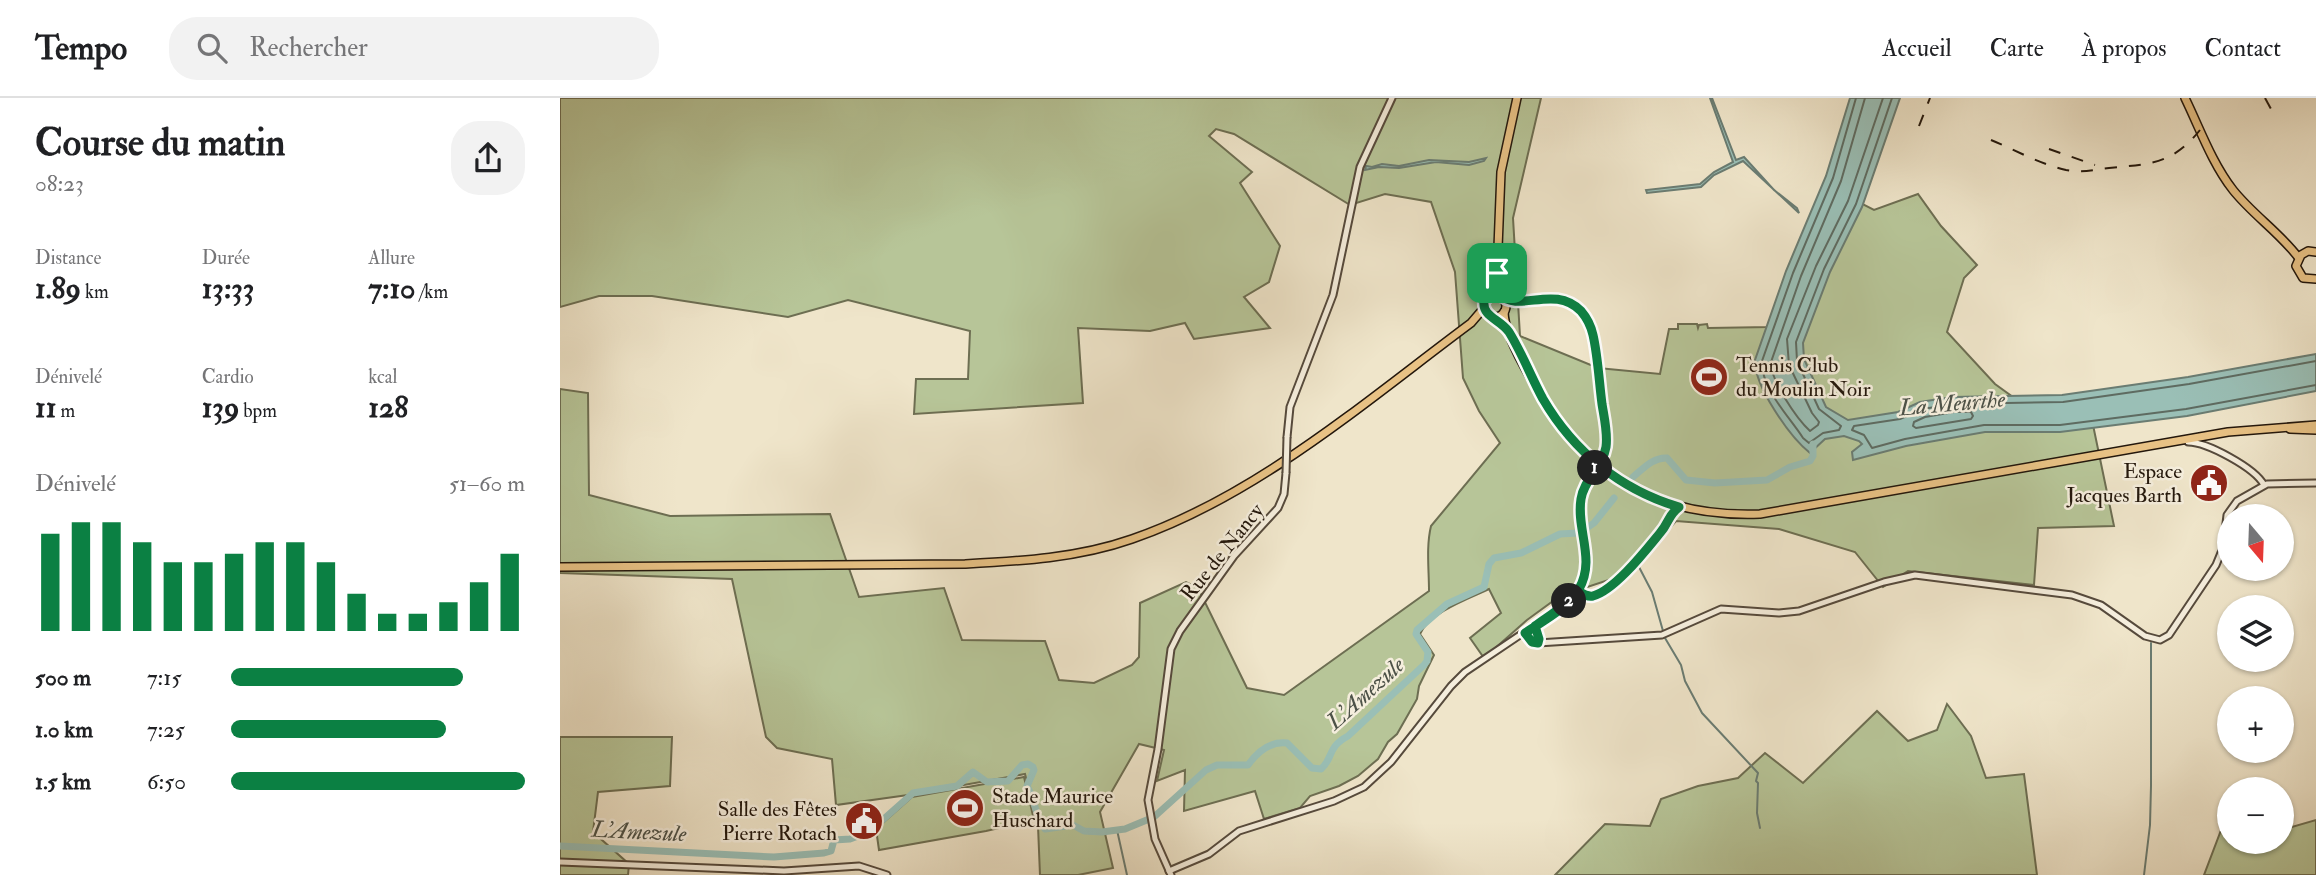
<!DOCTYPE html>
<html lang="fr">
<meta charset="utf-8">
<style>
body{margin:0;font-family:"IM FELL Double Pica",serif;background:#f2f2f2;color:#202124;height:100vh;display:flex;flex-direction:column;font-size:26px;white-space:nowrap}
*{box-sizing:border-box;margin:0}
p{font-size:23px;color:#757577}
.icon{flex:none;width:38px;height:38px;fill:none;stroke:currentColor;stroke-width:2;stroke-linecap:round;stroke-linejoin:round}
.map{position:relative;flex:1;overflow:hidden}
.details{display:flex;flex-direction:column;background:#fff;width:560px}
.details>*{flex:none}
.needle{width:46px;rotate:161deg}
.buttons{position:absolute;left:1657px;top:406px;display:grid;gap:14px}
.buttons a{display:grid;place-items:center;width:77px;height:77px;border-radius:50%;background:#fff;box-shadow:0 2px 5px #0004;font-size:35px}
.pin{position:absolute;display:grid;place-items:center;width:60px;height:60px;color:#fff;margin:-30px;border-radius:14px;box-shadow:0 4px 10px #0006}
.km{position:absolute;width:35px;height:35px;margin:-18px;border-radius:50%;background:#222;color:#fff;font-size:19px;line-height:35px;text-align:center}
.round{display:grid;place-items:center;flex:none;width:74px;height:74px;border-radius:28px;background:#f2f2f2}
.headline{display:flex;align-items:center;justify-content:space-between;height:119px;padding:0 35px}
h1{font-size:38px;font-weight:700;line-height:52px}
.metrics{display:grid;grid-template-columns:repeat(3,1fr);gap:10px;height:119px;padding:7px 35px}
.metrics div{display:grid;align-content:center}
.metrics b{font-size:30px;font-weight:700}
.metrics small{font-size:19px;font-weight:400}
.metrics p{font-size:19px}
.chart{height:196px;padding:14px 35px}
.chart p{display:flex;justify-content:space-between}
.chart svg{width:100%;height:126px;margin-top:7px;stroke:#0b8043;stroke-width:6}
ul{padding:0 35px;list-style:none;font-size:23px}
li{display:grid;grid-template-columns:112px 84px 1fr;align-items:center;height:52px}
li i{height:18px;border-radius:9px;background:#0b8043}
header{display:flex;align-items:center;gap:42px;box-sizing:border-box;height:98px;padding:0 35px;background:#fff;border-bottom:2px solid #e0e0e0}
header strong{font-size:33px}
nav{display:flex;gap:38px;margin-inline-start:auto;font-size:24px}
.search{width:490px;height:63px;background:#f2f2f2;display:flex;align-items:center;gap:18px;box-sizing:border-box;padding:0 24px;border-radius:28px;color:#757577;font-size:26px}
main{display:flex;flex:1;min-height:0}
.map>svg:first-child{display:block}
.green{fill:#b7c598;stroke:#6d6e52;stroke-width:2}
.water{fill:#9abfb6;stroke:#6a7c72;stroke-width:2}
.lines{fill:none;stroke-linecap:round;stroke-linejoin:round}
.shore{stroke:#5e6b61;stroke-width:2}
.stream{stroke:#6a7c72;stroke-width:2}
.river{stroke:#9abfb6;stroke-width:7}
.minor-casing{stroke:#564a3c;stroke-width:9}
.major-casing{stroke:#23170c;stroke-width:10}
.minor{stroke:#f5eedd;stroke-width:5}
.major{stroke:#e8c285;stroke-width:7}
.rail{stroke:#23170c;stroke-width:2;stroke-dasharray:12 12;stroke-linecap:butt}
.minor-bridge-casing{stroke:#564a3c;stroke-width:9;stroke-linecap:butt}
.major-bridge-casing{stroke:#23170c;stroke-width:10;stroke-linecap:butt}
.minor-bridge{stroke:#f5eedd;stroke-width:5}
.major-bridge{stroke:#e8c285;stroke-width:7}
.route-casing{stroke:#fff;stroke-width:14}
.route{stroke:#0b8043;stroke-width:9}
.labels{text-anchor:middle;stroke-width:5;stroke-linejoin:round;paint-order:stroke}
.poi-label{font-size:21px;fill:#23170c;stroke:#f5eedd;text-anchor:start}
.street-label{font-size:21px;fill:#23170c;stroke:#f5eedd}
.water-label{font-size:23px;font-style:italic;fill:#4d5248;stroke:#f5eedd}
</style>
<header>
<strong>Tempo</strong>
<div class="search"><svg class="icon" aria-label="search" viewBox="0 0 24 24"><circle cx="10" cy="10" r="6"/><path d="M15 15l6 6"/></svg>Rechercher</div>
<nav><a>Accueil</a><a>Carte</a><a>À propos</a><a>Contact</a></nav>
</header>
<main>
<section class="details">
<div class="headline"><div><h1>Course du matin</h1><p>08:23</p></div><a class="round"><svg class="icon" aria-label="share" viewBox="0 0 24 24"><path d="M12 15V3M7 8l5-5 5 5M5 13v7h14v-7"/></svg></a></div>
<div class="metrics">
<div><p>Distance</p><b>1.89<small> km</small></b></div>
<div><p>Durée</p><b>13:33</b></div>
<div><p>Allure</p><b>7:10<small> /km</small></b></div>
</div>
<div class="metrics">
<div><p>Dénivelé</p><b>11<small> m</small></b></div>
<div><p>Cardio</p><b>139<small> bpm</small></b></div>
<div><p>kcal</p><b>128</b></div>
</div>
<div class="chart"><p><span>Dénivelé</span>51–60 m</p>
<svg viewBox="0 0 160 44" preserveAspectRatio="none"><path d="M5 44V10M15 44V6M25 44V6M35 44V13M45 44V20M55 44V20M65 44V17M75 44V13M85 44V13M95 44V20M105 44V31M115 44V38M125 44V38M135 44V34M145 44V27M155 44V17"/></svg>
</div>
<ul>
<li><b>500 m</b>7:15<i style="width:79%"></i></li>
<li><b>1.0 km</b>7:25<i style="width:73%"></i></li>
<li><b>1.5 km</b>6:50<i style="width:100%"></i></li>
</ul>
</section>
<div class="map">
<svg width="1756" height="777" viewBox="0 0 1756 777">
<rect width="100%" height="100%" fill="#efe5ca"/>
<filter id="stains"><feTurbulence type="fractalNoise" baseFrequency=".00286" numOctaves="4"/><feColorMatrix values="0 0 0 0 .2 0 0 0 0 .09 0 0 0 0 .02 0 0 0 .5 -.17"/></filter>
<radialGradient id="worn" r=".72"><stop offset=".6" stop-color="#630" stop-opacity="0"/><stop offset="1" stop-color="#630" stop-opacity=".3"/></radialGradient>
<g class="green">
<path d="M 0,0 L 981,0 L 953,120 L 960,238 L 1038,270 L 1100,276 L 1109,231 L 1118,231 L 1118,226 L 1137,226 L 1138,230 L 1139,227 L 1147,226 L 1148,230 L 1210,229 L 1283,96 L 1314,112 L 1358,96 L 1381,128 L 1417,167 L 1404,180 L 1387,234 L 1435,286 L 1482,320 L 1533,327 L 1554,428 L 1478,430 L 1474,487 L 1348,473 L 1323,489 L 1295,454 L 1219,431 L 1116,423 L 1070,475 L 1000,498 L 967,522 L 924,560 L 910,540 L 941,515 L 929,491 C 908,501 870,514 860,536 L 874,557 L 859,588 L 857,601 L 837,636 L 828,644 L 818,661 L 798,678 L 779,688 L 750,698 L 740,710 L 704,721 L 695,693 L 624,713 L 625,672 L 597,683 L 604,652 L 579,646 L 540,714 L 553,770 L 518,777 L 480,777 L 478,728 L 465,676 L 348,697 L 276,707 L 272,661 L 217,650 L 206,639 L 172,481 L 0,475 L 0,291 L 28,295 L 29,397 L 110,418 L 270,416 L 299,499 L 384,490 L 402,542 L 485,543 L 499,582 L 534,585 L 572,567 L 579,559 L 580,505 L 626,484 L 638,490 L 687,590 L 724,597 L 869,493 C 869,471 866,449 871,428 L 940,345 L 919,313 L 903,280 L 895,174 L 871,104 L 825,96 L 790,107 L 674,36 L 656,31 L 649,38 L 692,74 L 680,85 L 720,148 L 709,184 L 684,199 L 710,230 L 634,241 L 625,225 L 590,233 L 518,230 L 523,305 L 354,316 L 356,281 L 408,281 L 410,233 L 288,202 L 228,219 L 92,198 L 39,198 L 0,209 Z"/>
<polygon points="1387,606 1411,638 1426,680 1464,676 1477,777 995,777 1045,726 1090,728 1101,701 1138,688 1178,680 1205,655 1243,685 1317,613 1348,643 1377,632"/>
<polygon points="0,639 112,639 110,688 38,694 33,734 69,766 68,777 0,777"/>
<polygon points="464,679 474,722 426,733 319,752 316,731 352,699"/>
<polygon points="1669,718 1670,744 1722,744 1722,724 1732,729 1756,722 1756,777 1644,777 1663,727"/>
</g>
<g class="water">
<polygon points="1150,0 1152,0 1176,62 1184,59 1214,92 1237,110 1239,115 1183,63 1154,77 1141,89 1087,95 1086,92 1140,86 1154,74 1173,64"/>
<path d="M 1290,0 L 1340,0 L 1302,109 L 1270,174 L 1243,245 L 1244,261 L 1266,309 L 1288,322 L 1338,314 L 1360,304 L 1392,299 L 1502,297 L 1628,279 L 1756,256 L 1756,293 L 1627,318 L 1500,334 L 1425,334 L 1346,348 L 1293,362 L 1292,354 L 1302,346 L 1299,343 L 1284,338 L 1265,341 L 1250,355 C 1230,339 1194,288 1195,262 L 1226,173 L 1266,78 Z"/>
<polygon points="926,60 924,63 909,67 876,64 839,70 819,69 805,72 806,68 812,69 822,66 839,68 869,62 909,64"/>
</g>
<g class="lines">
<g class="shore">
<path d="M 1296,0 L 1273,80 L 1233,175 L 1202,263 C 1201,291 1229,318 1243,340 L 1249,345 L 1263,335 L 1279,332 L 1281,328 L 1259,311 L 1237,263 L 1236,244 L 1264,171 L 1296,106 L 1332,0"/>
<path d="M 1305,0 L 1281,83 L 1241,178 L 1211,264 C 1210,282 1237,321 1250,333 L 1258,327 L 1259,324 L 1252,315 L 1229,267 L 1227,241 L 1256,168 L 1288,103 L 1323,0"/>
<polyline points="1756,263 1629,286 1503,304 1393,306 1363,311 1340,321 1294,328 1292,332 1304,337 1312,350 1345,341 1424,327 1500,327 1626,311 1756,287"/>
<polygon points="1394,314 1411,314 1413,318 1411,321 1356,330 1353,328 1354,324 1365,319"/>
</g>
<g class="stream">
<polyline points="1079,469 1092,494 1103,533"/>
<polyline points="1105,540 1121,567 1125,583 1142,615 1198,675 1196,683 1198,685 1197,715 1200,730"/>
<polyline points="557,732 567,777"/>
<polyline points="1584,777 1590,727 1591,688 1591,545"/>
</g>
<g class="river">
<path d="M 1073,379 C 1083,371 1093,359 1107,360 L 1126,382 L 1155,385 L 1207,382 L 1230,369 L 1250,363 L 1253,358 L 1253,346"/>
<path d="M 0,748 L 214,759 L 264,755 L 271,753 L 274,742 L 290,741 L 309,734 L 353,695 L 397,688 L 413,674 L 427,684 L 448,683 L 462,667 L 468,666 L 473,669 L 474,672 L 467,688 C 475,702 475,718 485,731 L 513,727 L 524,733 L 542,734 L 565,731 L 594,719 L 646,672 L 657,667 L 688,667 C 698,653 710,643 727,645 L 752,670 L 761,671 C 774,660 766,650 788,638 L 864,567 L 867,563 L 868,554 L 856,536 L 857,532 L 887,506 L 924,489 L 929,466 L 934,460 L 961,455 L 1000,436 L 1018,435 L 1024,432 L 1034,425 L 1054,400"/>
</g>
<defs>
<g id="minor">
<polyline points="727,339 730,309 773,197 800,69 832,0"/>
<path d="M 1628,344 C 1647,344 1695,370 1704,387"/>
<path d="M 1018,493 C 1023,496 1027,499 1033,498 C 1055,493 1086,452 1100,435 C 1108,425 1109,416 1120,409"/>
<polyline points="966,535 973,544 978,545 1102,537 1161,511 1219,515 1239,513 1324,484 1355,477 1512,497 1541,507 1585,538 1600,542 1609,537 1656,467 1663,450 1667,417 1677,403 1707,386 1756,385"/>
<polyline points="0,764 224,773 299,768 327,777"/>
<path d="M 609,773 L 649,756 L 679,733 L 774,703 L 804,689 L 831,664 L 891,588 L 905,574 L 1006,506 C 1030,482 1026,457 1022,426 C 1021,417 1019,408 1021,399 C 1026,379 1043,365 1047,345 L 1033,239 C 1024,206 1005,198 972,202 C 962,203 953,205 944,201"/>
<polyline points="611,777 595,741 588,702 598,651 611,551 620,533 674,458 718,410 724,396 726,375"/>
</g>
<g id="major">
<path d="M 1625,0 C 1640,31 1652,65 1673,92 C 1693,117 1719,134 1738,159"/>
<polyline points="1756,154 1748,153 1741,157 1736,168 1743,180 1756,181"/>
<circle cx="935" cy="208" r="11"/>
<polyline points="940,197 937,175 941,74 957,0"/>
<path d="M 944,214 C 945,249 1002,333 1027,357"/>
<polyline points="1730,331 1756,332"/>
<path d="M 1049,375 C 1094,408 1145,418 1200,416 L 1668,334 L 1756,327"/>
<path d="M 0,469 L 405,466 C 461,463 518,460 572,441 C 697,398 806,303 911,225 L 923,211"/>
</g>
</defs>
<use href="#minor" class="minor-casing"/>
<use href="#major" class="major-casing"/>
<use href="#minor" class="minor"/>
<use href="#major" class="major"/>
<g class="rail">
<polyline points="1705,0 1711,11"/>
<polyline points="1359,28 1370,0"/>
<path d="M 1431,42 C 1455,52 1480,66 1506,72 C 1521,75 1534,72 1549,70 C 1589,66 1612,67 1640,32"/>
<polyline points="1489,51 1535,67"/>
</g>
<defs>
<polyline id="minor-bridge" points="726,375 727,339"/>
<polyline id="major-bridge" points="1027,357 1049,375"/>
</defs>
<use href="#minor-bridge" class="minor-bridge-casing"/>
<use href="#major-bridge" class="major-bridge-casing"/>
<use href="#minor-bridge" class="minor-bridge"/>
<use href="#major-bridge" class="major-bridge"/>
</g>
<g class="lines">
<defs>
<path id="route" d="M 937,175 L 940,197 C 960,215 994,186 1021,213 C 1027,220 1031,228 1033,237 C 1038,259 1039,283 1042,306 C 1044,319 1048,335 1046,349 C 1043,368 1024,381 1021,401 C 1016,432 1036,461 1019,491 C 1008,510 983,523 965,535 L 972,544 L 978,545 L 979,541 L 975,528 C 990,517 1006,508 1018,493 C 1023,496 1027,499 1033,498 C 1055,492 1086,452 1100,435 C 1109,425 1108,417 1119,409 C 1061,392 1014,354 983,301 C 971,279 962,255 949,234 C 940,221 922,219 924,203 L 931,197 L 937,175"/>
</defs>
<use href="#route" class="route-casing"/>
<use href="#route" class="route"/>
</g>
<defs>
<symbol id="stadium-disc" viewBox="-11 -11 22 22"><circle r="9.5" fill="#8f2418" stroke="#f5eedd"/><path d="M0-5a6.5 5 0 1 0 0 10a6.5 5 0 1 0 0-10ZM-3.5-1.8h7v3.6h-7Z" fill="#fff"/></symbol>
<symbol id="civic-disc" viewBox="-11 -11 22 22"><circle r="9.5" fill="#8f2418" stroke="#f5eedd"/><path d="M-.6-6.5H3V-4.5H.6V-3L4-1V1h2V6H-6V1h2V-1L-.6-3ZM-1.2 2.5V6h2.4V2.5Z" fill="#fff"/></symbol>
</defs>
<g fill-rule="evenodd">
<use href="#stadium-disc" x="1127" y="257" width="44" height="44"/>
<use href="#civic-disc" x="1627" y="363" width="44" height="44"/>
<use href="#stadium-disc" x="383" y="688" width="44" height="44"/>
<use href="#civic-disc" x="282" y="701" width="44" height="44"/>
</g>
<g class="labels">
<g class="poi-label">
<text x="1176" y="274">Tennis Club<tspan x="1176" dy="24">du Moulin Noir</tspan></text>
<text x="1622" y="380" text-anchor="end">Espace<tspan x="1622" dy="24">Jacques Barth</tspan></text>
<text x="432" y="705">Stade Maurice<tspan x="432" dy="24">Huschard</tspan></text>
<text x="277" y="718" text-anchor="end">Salle des Fêtes<tspan x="277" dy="24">Pierre Rotach</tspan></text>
</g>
<g class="street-label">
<text transform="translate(662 454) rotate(-51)" y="7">Rue de Nancy</text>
</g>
<g class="water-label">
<text transform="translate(1392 305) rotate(-5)" y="8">La Meurthe</text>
<text transform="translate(805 595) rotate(-42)" y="8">L'Amezule</text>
<text transform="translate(79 733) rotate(3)" y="8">L'Amezule</text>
</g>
</g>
<rect width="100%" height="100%" filter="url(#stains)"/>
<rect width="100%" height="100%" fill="url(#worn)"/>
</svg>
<div class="buttons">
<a><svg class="needle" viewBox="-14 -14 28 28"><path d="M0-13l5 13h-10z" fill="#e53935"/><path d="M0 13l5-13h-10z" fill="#757577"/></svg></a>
<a><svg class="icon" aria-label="layers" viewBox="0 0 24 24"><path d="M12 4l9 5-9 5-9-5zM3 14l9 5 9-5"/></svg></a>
<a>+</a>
<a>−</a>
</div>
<div class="pin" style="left:937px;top:175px;background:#1e9e55"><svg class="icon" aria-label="arrive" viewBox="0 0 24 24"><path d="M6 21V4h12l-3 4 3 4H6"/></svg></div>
<b class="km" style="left:1035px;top:370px">1</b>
<b class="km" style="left:1009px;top:503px">2</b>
</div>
</main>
